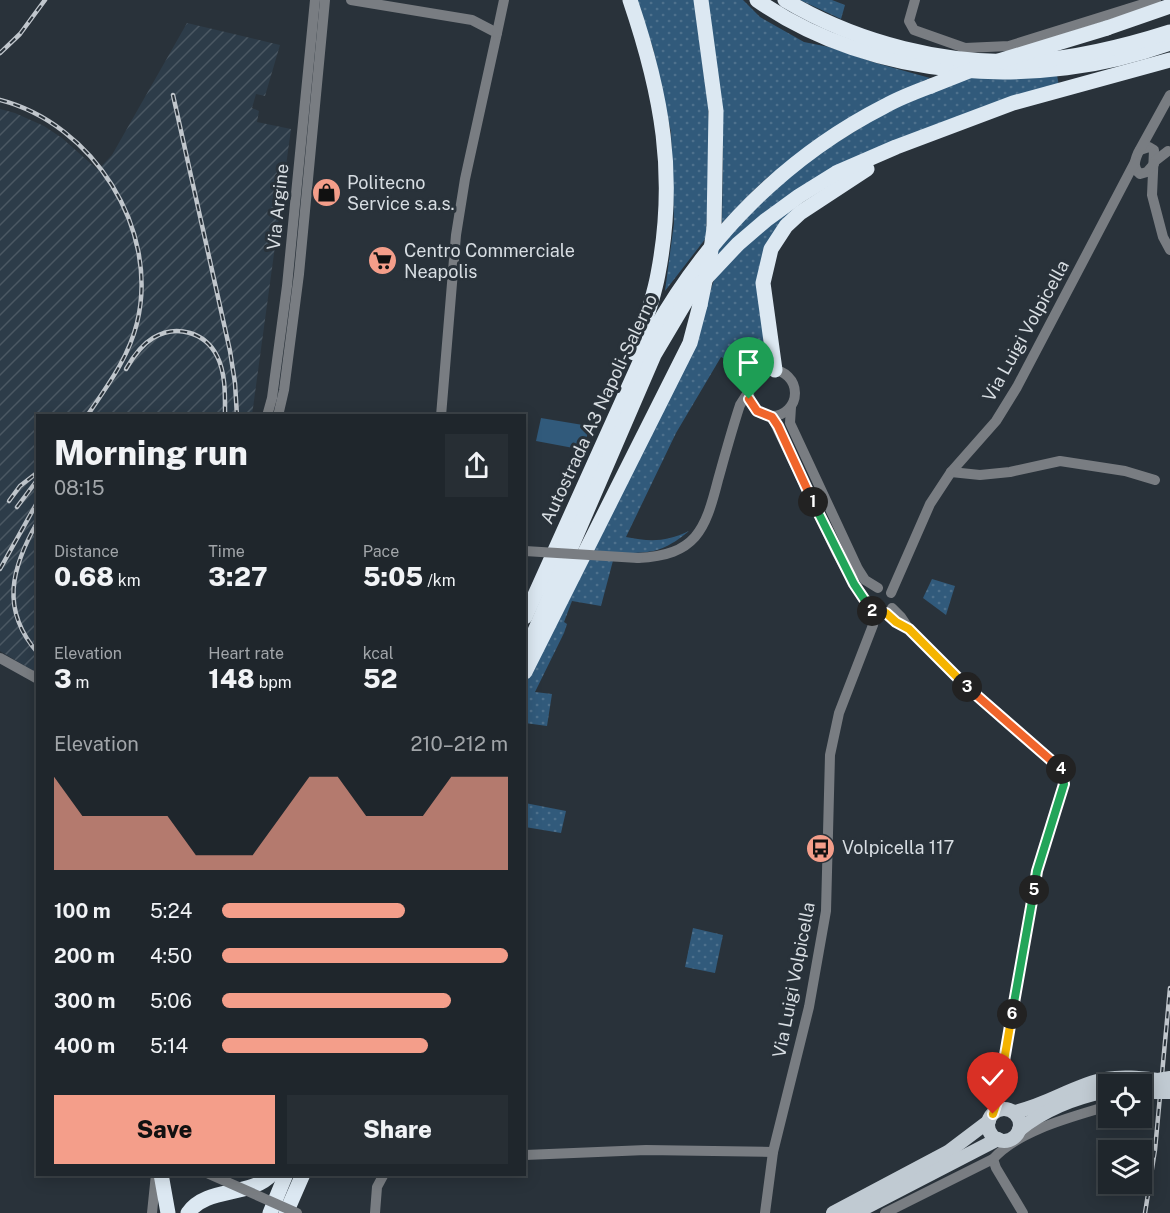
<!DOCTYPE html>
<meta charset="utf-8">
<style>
body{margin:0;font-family:"Public Sans",sans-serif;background:#272e34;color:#f1f3f6;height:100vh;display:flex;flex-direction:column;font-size:22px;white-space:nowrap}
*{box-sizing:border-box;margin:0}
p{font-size:20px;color:#a1a5a9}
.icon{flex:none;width:33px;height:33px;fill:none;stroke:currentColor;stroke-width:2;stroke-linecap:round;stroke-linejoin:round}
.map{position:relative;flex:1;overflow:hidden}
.sheet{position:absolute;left:36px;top:414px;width:490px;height:762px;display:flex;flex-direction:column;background:#1f262c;border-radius:0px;box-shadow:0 3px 15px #0003,0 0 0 2px #3c4348}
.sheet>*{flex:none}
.tools{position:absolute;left:1098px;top:1074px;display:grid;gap:12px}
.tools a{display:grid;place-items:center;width:54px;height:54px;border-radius:0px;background:#1f262c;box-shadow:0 3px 15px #0003,0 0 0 2px #3c4348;font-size:30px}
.pin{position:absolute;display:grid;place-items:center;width:51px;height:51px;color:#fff;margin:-62px -26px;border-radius:50% 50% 50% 0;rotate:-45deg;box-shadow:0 0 6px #0007}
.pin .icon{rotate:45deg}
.km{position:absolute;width:30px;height:30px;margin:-15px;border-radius:50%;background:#222;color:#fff;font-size:16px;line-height:30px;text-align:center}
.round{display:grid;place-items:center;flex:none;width:63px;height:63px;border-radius:0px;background:#272e34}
.overview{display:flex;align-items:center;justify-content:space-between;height:102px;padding:0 18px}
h1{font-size:33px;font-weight:800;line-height:45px}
.metrics{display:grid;grid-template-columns:repeat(3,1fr);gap:9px;height:102px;padding:6px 18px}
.metrics div{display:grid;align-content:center}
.metrics b{font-size:26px;font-weight:800}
.metrics small{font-size:16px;font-weight:400}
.metrics p{font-size:16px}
.chart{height:168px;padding:12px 18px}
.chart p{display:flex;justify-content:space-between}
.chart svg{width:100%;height:108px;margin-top:6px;fill:#f49e8a;opacity:.7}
.action{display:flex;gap:12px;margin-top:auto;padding:12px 18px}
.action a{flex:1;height:69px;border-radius:0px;background:#f49e8a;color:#111;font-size:24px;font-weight:800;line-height:69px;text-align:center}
.action a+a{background:#272e34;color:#f1f3f6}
ul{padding:0 18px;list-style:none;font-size:20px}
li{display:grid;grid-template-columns:96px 72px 1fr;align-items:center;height:45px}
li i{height:15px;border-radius:8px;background:#f49e8a}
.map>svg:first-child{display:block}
.industrial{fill:url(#industrial-furrows)}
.grass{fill:url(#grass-dots)}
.pitch{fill:#315a7b}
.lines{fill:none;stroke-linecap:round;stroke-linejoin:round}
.minor{stroke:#797d82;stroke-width:10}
.major{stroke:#c0cad2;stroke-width:14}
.highway{stroke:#dce8f2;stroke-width:15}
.rail-casing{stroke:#c0c6cc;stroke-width:4.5}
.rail{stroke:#29323a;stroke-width:2;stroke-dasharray:7;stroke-linecap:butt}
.minor-bridge{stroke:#797d82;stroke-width:10}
.major-bridge{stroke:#c0cad2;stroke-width:14}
.highway-bridge{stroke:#dce8f2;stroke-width:15}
.split-1-casing{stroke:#fff;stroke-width:12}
.split-2-casing{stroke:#fff;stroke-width:12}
.split-3-casing{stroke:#fff;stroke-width:12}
.split-4-casing{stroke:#fff;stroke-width:12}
.split-5-casing{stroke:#fff;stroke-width:12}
.split-6-casing{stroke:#fff;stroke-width:12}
.split-7-casing{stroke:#fff;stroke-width:12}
.split-1{stroke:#f0652b;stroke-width:8}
.split-2{stroke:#22a559;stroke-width:8}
.split-3{stroke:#f5b400;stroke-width:8}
.split-4{stroke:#f0652b;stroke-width:8}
.split-5{stroke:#22a559;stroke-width:8}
.split-6{stroke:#22a559;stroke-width:8}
.split-7{stroke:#f5b400;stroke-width:8}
.labels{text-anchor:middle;stroke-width:6;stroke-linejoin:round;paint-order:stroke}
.poi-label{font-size:18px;fill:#d7dde2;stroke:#29323a;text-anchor:start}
.street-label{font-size:18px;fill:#d7dde2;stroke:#29323a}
</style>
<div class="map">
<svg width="1170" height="1213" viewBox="0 0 1170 1213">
<defs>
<pattern id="industrial-furrows" width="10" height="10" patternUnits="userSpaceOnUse" patternTransform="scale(1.5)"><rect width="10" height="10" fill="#2d3c49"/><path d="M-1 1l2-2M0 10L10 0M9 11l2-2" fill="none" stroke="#4b5863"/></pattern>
<pattern id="grass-dots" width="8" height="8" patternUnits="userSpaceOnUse" patternTransform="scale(1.5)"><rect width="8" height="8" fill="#315a7b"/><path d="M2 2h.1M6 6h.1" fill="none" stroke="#4e718d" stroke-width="1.8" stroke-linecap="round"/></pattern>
</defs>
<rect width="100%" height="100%" fill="#29323a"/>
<polygon class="industrial" points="187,23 280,45 265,96 256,94 252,108 259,111 257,122 291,129 252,415 38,416 37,673 0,651 0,109 15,113 44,126 62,138 98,170 112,155"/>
<g class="grass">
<polygon points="636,0 694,0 708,105 710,140 706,238 665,291 674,223 671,132 653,48"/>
<path d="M 706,0 L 743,0 L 760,17 L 804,42 L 829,47 L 876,63 L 930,78 C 873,104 817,138 768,177 C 752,191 737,208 722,223 L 723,147 L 720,92 Z"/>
<polygon points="800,0 832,0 845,5 841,19"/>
<polygon points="1057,75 1059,86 883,147 715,258 716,248 737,223 810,159 896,106 970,76"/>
<path d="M 798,202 C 788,216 774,231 766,248 C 752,277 764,330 768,363 L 759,365 L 745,379 L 737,360 L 731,362 L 721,357 L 676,433 L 626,537 C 650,542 666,542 689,531 C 661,554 650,553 615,553 L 601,606 L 572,601 L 564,622 L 567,624 L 564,633 L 535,692 L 552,694 L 547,726 L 525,723 L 525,682 L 707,301 L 714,280 L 730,259 Z"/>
<polygon points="932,579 955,586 946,615 923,598"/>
<polygon points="525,803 566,811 561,833 525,827"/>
<polygon points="693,928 723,935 715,973 685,967"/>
</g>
<polygon class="pitch" points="541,418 589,426 584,450 536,441"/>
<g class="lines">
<g class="minor">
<polyline points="351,0 472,20 497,33 465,179 456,235 441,416"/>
<polyline points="915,0 909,21 914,30 965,48 1009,46 1156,0"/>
<polyline points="497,33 504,0"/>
<polyline points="1140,150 1149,147 1154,150 1152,195 1163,237 1170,250"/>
<polyline points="1155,161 1168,151"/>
<path d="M 1154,164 L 1147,172 L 1140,174 C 1132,168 1135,160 1138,153 L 1170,95"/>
<circle cx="772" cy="393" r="23"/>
<polyline points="791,407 790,423 858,569 865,580 878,588"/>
<polyline points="267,416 272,398 287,286 315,0"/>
<polyline points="278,416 284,390 299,274 325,0"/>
<polyline points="772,417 837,553 854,584 867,601"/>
<polyline points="951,472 980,475 1010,472 1060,461 1125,471 1155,480"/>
<path d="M 638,558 C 696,555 705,531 718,480 C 725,455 732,429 740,405 L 749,391"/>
<polyline points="891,593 930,504 951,472 996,421 1017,387 1135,162"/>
<polyline points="892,608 901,617 909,629 954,675 1061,769 1064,784 1037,871 997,1102 993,1114"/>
<polyline points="886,613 896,622 909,629"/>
<polyline points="0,658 38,679"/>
<polyline points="525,1155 646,1150 773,1152"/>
<polyline points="993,1159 996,1168 1023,1213"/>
<polyline points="152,1213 156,1174"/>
<polyline points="375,1213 377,1187 384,1174"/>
<polyline points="765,1213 773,1152 809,1007 826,911 830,755 839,713 873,625 875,613"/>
<path d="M 885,1213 L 993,1159 C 1019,1130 1072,1117 1108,1106"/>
</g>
<g class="major">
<polyline points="1142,1091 1156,1092"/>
<circle cx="1004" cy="1125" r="16"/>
<path d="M 1014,1112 C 1046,1106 1074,1085 1106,1079 C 1124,1076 1140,1078 1158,1080"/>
<path d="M 1019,1130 C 1044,1110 1077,1097 1108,1091"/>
<polyline points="833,1213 948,1152 989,1121"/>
<polyline points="855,1213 998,1139"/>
</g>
<g class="highway">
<path d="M 630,0 C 662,94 677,175 658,274 C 653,302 643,327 634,353"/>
<polyline points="701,0 716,111 714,228"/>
<path d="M 757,0 C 873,81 1039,91 1170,43"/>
<path d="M 785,0 C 857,43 947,66 1031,61 C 1078,58 1126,46 1170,32"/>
<polyline points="1107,28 1170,6"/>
<polyline points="775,370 763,283 771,249 786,226 800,213 867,169"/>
<path d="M 525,617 L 653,333 C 707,237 785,157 885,106 C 899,98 915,92 931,86"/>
<polyline points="525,654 654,355 689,296 738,244 766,220 799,196 836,173 896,147 1013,103 1170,60"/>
<polyline points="525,672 690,343 700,305"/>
<polyline points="161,1174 168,1213"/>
<path d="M 188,1213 C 207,1186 250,1198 272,1174"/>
<polyline points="270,1213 286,1174"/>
<polyline points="286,1213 303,1174"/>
</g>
<defs>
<g id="rail">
<polyline points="0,53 20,34 45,0"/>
<polyline points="173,95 230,351 235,383 237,416"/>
<path d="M 0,100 C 93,124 160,229 137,323 C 128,359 107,386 87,416"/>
<path d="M 126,369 C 133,357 141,345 153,338 C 176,324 205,332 217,356 C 226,374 225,396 225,416"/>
<polyline points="9,501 20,486 38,472"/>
<polyline points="17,507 38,479"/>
<path d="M 38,521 C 11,568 0,610 38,653"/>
<polyline points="0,569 38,501"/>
<polyline points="1145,1213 1155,1150 1170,988"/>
</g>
</defs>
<use href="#rail" class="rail-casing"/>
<use href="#rail" class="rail"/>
<g class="minor-bridge">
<polyline points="525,551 638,558"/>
<polyline points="209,1174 297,1213"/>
</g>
<g class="major-bridge">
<polyline points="1158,1080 1170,1078"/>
<polyline points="1156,1092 1169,1092"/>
</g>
<g class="highway-bridge">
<polyline points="931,86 979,67 1107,28"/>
<polyline points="700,305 710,257 714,228"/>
</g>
</g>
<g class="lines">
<defs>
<polyline id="split-1" points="749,399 757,411 772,417 778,426 813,502"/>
<polyline id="split-2" points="813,502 854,584 872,611"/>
<polyline id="split-3" points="872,611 878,614 886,613 896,622 909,629 967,687"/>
<polyline id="split-4" points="967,687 1061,769"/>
<polyline id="split-5" points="1034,890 1037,871 1064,784 1061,769"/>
<polyline id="split-6" points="1012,1014 1034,890"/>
<polyline id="split-7" points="993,1114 997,1102 1012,1014"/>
</defs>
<use href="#split-1" class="split-1-casing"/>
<use href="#split-2" class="split-2-casing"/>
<use href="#split-3" class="split-3-casing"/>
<use href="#split-4" class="split-4-casing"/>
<use href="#split-5" class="split-5-casing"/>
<use href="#split-6" class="split-6-casing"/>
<use href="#split-7" class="split-7-casing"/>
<use href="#split-1" class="split-1"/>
<use href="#split-2" class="split-2"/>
<use href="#split-3" class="split-3"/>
<use href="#split-4" class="split-4"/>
<use href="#split-5" class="split-5"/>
<use href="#split-6" class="split-6"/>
<use href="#split-7" class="split-7"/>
</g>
<defs>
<symbol id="shop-disc" viewBox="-11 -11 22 22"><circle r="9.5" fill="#f49e8a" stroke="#29323a"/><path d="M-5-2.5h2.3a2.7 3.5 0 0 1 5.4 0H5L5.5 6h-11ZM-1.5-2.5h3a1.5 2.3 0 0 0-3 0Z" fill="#111"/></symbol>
<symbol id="supermarket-disc" viewBox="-11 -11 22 22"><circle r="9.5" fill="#f49e8a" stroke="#29323a"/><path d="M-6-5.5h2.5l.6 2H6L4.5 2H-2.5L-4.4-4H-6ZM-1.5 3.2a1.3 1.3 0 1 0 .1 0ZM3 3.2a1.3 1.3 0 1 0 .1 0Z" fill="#111"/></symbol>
<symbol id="bus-disc" viewBox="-11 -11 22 22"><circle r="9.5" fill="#f49e8a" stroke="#29323a"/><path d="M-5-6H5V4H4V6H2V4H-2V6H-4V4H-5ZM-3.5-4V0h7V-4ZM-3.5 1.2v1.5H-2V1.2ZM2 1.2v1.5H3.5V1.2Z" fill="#111"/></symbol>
</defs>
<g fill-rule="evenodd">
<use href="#shop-disc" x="310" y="176" width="33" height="33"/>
<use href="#supermarket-disc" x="366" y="244" width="33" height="33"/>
<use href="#bus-disc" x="804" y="832" width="33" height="33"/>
</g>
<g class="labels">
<g class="poi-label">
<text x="347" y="189">Politecno<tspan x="347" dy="21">Service s.a.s.</tspan></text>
<text x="404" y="257">Centro Commerciale<tspan x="404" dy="21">Neapolis</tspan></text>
<text x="842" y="854">Volpicella 117</text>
</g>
<g class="street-label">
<text transform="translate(278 207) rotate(-84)" y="6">Via Argine</text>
<text transform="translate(1026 331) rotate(-61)" y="6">Via Luigi Volpicella</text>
<text transform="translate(599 409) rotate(-65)" y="6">Autostrada A3 Napoli-Salerno</text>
<text transform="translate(794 980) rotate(-79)" y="6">Via Luigi Volpicella</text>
</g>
</g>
</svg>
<div class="tools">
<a><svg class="icon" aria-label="locate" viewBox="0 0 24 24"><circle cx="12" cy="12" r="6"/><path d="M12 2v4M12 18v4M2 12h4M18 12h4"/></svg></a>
<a><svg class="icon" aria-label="layers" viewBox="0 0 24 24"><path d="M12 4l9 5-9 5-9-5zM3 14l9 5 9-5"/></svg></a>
</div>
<div class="pin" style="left:749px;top:399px;background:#1e9e55"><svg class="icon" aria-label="arrive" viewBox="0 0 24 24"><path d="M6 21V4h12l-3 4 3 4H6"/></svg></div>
<div class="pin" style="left:993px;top:1114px;background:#d93025"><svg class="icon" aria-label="check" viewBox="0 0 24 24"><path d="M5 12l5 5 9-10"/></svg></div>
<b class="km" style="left:813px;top:502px">1</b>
<b class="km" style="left:872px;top:611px">2</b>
<b class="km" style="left:967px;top:687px">3</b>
<b class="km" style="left:1061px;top:769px">4</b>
<b class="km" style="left:1034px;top:890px">5</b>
<b class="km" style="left:1012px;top:1014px">6</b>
<section class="sheet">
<div class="overview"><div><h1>Morning run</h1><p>08:15</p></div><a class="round"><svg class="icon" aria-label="share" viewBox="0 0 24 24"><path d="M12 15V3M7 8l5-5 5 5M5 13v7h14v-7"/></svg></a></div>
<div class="metrics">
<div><p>Distance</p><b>0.68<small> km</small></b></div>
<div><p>Time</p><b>3:27</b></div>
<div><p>Pace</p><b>5:05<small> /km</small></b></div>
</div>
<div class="metrics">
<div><p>Elevation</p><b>3<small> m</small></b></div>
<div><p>Heart rate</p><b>148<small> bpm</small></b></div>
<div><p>kcal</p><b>52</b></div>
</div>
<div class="chart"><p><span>Elevation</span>210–212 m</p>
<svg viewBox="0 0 160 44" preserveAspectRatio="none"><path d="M0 44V6L10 22L20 22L30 22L40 22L50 38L60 38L70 38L80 22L90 6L100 6L110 22L120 22L130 22L140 6L150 6L160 6V44z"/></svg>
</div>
<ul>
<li><b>100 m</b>5:24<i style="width:64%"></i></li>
<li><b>200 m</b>4:50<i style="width:100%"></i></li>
<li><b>300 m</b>5:06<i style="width:80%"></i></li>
<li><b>400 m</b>5:14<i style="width:72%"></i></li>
</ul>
<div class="action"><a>Save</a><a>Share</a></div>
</section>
</div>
